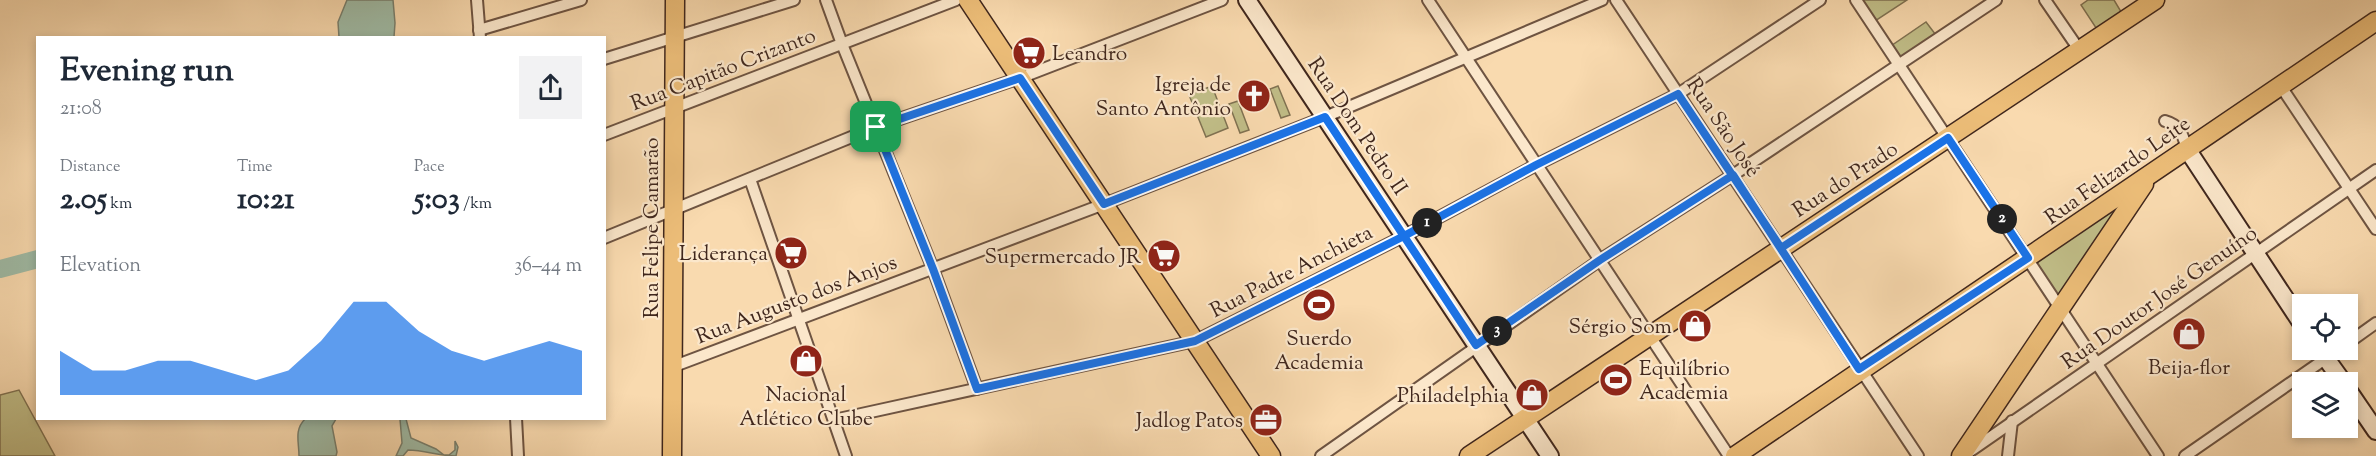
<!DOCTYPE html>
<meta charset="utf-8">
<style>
body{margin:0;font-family:"Sorts Mill Goudy",serif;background:#f2f2f3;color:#1f2937;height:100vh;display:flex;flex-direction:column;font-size:22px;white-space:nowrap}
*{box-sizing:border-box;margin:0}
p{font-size:20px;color:#747a83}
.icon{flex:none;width:33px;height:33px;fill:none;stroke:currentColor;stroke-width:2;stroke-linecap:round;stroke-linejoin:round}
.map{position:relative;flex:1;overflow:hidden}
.sheet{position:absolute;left:36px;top:36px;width:570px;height:384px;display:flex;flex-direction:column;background:#fff;border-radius:0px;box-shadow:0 3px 9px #0003}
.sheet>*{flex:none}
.buttons{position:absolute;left:2292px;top:294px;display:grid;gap:12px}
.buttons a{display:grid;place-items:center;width:66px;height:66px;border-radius:0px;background:#fff;box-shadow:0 3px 9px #0003;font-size:30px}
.pin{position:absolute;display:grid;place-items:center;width:51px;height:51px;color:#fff;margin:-26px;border-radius:12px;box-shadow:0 3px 9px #0006}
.km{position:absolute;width:30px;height:30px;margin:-15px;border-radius:50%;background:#222;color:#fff;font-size:16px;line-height:30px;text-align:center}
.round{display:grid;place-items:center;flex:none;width:63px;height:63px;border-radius:0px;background:#f2f2f3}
.headline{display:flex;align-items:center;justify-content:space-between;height:102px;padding:0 24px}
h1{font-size:33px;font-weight:800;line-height:45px}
.metrics{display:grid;grid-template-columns:repeat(3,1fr);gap:9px;height:102px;padding:6px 24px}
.metrics div{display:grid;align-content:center}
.metrics b{font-size:30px;font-weight:800}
.metrics small{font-size:16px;font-weight:400}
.metrics p{font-size:16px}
.chart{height:168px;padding:12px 24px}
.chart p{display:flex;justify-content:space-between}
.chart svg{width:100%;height:108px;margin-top:6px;fill:#1a73e8;opacity:.7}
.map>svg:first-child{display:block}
.green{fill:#c1be88;stroke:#807252;stroke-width:1.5}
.water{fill:#9fbba6;stroke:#79806f;stroke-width:1.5}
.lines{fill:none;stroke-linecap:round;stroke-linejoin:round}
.river{stroke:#9fbba6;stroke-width:18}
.street-casing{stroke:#6e5442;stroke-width:14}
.secondary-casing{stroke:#40271d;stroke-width:20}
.primary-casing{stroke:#40271d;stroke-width:21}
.street{stroke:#fbe7cb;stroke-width:10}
.secondary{stroke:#fbe7cb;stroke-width:16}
.primary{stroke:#ecbd78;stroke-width:18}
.route-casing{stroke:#fff;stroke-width:12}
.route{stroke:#1a73e8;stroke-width:8}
.labels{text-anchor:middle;stroke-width:4.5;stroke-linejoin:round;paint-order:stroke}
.poi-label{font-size:21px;fill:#40271d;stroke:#fbe7cb;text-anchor:end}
.street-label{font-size:21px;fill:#40271d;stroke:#fbe7cb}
</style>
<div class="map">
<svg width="2376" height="456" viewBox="0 0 2376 456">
<rect width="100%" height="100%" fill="#f9daaf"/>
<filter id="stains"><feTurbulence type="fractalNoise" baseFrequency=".00333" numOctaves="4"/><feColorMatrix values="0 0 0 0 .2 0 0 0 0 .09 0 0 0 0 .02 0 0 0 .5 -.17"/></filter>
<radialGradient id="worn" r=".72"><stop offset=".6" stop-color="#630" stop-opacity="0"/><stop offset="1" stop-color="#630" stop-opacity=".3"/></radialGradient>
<g class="green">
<polygon points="1856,0 1907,0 1872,23"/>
<polygon points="2088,0 2114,0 2126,20 2102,37 2081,5"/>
<polygon points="1926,22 1939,39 1899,65 1888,48"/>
<polygon points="1212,86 1228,128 1206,137 1189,95"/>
<polygon points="1278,86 1290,115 1281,118 1270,89"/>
<polygon points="1238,101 1249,130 1240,133 1229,104"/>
<polygon points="2130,189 2060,307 2028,258"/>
<polygon points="19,390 55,456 0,456 0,395"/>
</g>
<g class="water">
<polygon points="347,0 393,0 395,23 394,37 339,37 338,22"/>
<path d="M 305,419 L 336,419 L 332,426 L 337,452 L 336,456 L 299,456 C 299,442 294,430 305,419 Z"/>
<path d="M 400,419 L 406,419 L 411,438 L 436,449 L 444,455 L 449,455 L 455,450 L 455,441 L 458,447 L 456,456 C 437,456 426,450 408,450 L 403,456 L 396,456 L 402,443 Z"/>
</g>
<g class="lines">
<polyline class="river" points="0,269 38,259"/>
<defs>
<g id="street">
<polyline points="477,0 480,38"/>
<polyline points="826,0 842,44 933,269 977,389"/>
<polyline points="1428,0 1729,456"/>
<polyline points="1616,0 1918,456"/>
<polyline points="1856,0 2158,456"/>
<polyline points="2045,0 2080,51"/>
<polyline points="479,30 581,0"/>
<polyline points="604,59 794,0"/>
<polyline points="2280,85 2376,229"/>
<path d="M 2165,121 C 2180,125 2183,135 2187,149"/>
<polyline points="604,135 956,0"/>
<polyline points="750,179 846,456"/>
<polyline points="604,238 876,127 1020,78 1222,0"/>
<polyline points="2348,343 2376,323"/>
<polyline points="672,367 1104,204 1325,117 1602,0"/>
<polyline points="516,418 518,456"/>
<polyline points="834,420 1195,341 1404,236 1536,165 1678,94 1820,0"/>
<polyline points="1969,452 2376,170"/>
<polyline points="1321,456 1600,260 1733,175 1996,0"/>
<polyline points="2008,456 2012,421"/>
<polyline points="2185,456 2338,350"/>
</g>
<g id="secondary">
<polyline points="1247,0 1550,456"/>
<polyline points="2187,149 2302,324"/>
<polyline points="2320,350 2343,382"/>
<polyline points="2348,390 2376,431"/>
</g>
<g id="primary">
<polyline points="968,0 1271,456"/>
<polyline points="672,456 675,0"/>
<polyline points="1469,456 2155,0"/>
<polyline points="1735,456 2376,21"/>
<polyline points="1961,456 2144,184"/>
</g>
</defs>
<use href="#street" class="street-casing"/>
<use href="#secondary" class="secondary-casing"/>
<use href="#primary" class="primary-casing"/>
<use href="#street" class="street"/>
<use href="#secondary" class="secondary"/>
<use href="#primary" class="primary"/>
</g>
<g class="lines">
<defs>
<path id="route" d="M 876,127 L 933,269 L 977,389 L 1195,341 L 1404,236 L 1536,165 L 1678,94 L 1781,248 L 1948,138 L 2028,258 L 1859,369 L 1733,175 L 1600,260 L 1476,345 C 1426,269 1375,193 1325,117 L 1104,204 L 1020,78 L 876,127"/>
</defs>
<use href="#route" class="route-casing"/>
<use href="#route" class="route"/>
</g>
<defs>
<symbol id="supermarket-disc" viewBox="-11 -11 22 22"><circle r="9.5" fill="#8f2418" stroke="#fbe7cb"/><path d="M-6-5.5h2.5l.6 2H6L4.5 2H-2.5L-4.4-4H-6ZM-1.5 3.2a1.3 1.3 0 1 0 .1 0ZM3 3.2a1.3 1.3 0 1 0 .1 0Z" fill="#fff"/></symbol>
<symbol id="church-disc" viewBox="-11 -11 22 22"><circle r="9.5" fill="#8f2418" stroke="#fbe7cb"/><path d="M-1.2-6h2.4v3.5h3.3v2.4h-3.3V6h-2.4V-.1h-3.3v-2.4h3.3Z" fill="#fff"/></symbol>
<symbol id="stadium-disc" viewBox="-11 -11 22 22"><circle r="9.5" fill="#8f2418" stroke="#fbe7cb"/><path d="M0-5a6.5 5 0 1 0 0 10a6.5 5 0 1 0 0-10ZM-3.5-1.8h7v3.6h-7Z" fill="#fff"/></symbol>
<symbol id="shop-disc" viewBox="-11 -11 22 22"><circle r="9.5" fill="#8f2418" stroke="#fbe7cb"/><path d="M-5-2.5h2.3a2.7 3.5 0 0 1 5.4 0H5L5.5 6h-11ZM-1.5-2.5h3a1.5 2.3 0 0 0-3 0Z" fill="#fff"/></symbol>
<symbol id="office-disc" viewBox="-11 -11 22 22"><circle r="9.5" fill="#8f2418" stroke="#fbe7cb"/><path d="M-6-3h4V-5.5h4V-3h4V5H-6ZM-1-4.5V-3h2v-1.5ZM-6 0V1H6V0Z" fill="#fff"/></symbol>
</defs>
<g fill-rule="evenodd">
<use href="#supermarket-disc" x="1010" y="34" width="38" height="38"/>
<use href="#church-disc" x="1235" y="77" width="38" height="38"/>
<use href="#supermarket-disc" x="772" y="234" width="38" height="38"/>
<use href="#supermarket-disc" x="1145" y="237" width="38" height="38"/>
<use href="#stadium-disc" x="1300" y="286" width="38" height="38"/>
<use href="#shop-disc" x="1676" y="307" width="38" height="38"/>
<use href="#shop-disc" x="2170" y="315" width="38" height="38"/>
<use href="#shop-disc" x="787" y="342" width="38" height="38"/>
<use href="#stadium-disc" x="1597" y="361" width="38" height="38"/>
<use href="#shop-disc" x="1513" y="376" width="38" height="38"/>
<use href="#office-disc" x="1247" y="401" width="38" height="38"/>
</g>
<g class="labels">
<g class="poi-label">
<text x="1052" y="60" text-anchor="start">Leandro</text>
<text x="1231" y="91">Igreja de<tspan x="1231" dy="24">Santo Antônio</tspan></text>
<text x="768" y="260">Liderança</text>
<text x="1141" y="263">Supermercado JR</text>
<text x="1672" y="333">Sérgio Som</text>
<text x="1319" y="345" text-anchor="middle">Suerdo<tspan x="1319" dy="24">Academia</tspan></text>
<text x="2189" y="374" text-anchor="middle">Beija-flor</text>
<text x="1639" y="375" text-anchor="start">Equilíbrio<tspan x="1639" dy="24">Academia</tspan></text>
<text x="806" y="401" text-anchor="middle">Nacional<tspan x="806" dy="24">Atlético Clube</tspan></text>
<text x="1509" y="402">Philadelphia</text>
<text x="1243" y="427">Jadlog Patos</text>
</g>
<g class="street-label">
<text transform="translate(723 69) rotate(-21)" y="7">Rua Capitão Crizanto</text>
<text transform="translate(1358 126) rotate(56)" y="7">Rua Dom Pedro II</text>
<text transform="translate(1724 127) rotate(56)" y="7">Rua São José</text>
<text transform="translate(2117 170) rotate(-35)" y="7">Rua Felizardo Leite</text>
<text transform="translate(1845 179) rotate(-33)" y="7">Rua do Prado</text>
<text transform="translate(651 228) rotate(-90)" y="7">Rua Felipe Camarão</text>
<text transform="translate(1291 271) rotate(-27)" y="7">Rua Padre Anchieta</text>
<text transform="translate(2159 297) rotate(-35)" y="7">Rua Doutor José Genuíno</text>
<text transform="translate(796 299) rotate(-21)" y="7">Rua Augusto dos Anjos</text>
</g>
</g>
<rect width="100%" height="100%" filter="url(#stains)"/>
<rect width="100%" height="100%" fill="url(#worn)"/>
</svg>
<div class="buttons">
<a><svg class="icon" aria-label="locate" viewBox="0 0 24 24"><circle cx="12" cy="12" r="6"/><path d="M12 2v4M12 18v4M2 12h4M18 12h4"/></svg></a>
<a><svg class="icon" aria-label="layers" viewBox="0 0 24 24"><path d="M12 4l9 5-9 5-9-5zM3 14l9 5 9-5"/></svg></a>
</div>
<div class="pin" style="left:876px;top:127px;background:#1e9e55"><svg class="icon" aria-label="arrive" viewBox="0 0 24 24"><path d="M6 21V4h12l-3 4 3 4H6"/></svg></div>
<b class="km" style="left:1427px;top:223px">1</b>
<b class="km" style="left:2002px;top:219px">2</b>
<b class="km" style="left:1497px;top:331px">3</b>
<section class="sheet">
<div class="headline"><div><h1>Evening run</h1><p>21:08</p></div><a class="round"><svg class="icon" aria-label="share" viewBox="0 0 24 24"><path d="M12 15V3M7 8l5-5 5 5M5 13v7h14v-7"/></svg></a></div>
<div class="metrics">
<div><p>Distance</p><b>2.05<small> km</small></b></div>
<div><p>Time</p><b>10:21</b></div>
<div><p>Pace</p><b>5:03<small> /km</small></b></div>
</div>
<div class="chart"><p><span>Elevation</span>36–44 m</p>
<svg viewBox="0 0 160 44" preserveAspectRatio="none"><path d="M0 44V26L10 34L20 34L30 30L40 30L50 34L60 38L70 34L80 22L90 6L100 6L110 18L120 26L130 30L140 26L150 22L160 26V44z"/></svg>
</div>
</section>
</div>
